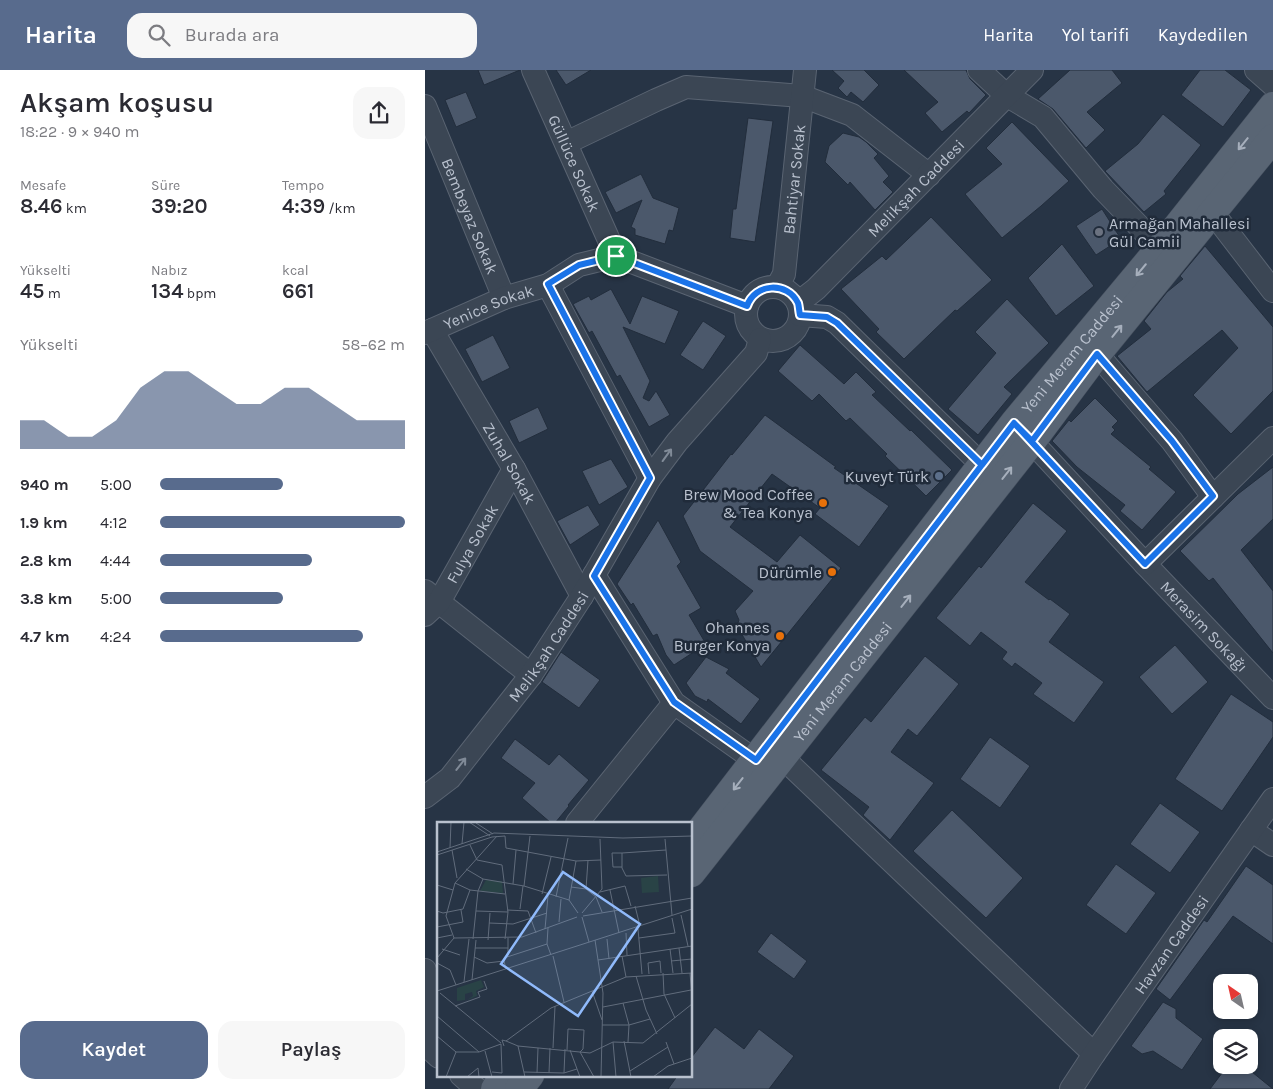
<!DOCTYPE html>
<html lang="tr">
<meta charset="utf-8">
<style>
body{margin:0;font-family:Karla,sans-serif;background:#f7f7f7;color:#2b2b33;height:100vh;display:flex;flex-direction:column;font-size:19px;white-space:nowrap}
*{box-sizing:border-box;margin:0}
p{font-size:16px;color:#7c7c81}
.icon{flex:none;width:28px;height:28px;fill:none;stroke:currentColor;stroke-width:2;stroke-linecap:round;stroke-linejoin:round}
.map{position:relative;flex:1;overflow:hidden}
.details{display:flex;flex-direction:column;background:#fff;width:425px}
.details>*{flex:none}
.needle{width:32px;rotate:326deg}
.fabs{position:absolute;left:788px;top:904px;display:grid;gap:10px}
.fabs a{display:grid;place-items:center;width:45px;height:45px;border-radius:10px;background:#fff;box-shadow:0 2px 8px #0003;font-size:25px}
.pin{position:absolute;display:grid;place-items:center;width:42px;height:42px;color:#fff;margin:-21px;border:2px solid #fff;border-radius:50%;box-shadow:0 1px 5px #0007}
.round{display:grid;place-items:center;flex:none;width:52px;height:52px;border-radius:15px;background:#f7f7f7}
.summary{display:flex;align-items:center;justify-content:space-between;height:85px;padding:0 20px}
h1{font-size:28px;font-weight:600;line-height:38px}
.figures{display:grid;grid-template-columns:repeat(3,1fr);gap:8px;height:85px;padding:5px 20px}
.figures div{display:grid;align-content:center}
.figures b{font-size:21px;font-weight:600}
.figures small{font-size:14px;font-weight:400}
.figures p{font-size:14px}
.chart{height:140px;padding:10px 20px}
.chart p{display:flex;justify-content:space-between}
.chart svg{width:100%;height:90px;margin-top:5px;fill:#586b8d;opacity:.7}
.cta{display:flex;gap:10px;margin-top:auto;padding:10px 20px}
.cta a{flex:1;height:58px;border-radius:15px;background:#586b8d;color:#fff;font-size:20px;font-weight:600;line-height:58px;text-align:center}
.cta a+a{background:#f7f7f7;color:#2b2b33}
ul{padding:0 20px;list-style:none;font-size:16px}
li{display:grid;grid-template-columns:80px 60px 1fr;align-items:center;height:38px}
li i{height:12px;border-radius:6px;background:#586b8d}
header{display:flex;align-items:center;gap:30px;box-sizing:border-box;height:70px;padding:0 25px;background:#586b8d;color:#fff}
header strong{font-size:24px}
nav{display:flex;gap:28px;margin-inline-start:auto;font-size:18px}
.search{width:350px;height:45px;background:#f7f7f7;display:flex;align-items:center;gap:12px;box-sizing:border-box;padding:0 18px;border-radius:15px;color:#7c7c81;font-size:19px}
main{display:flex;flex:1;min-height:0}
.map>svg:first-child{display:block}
.building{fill:#4b586b;stroke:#222d3c}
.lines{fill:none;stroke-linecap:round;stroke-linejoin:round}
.minor-casing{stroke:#5a6472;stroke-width:24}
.major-casing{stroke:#454f5e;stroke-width:29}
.minor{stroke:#3b4654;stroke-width:22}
.major{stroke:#596574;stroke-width:28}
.oneway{stroke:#a6afbc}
.oneway2{stroke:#808a97}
.route-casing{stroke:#fff;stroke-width:10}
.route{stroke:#1a73e8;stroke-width:6}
.worship-dot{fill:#6b7280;stroke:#202b3a;stroke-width:2}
.service-dot{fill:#5c6f8a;stroke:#202b3a;stroke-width:2}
.food-dot{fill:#e8710a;stroke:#202b3a;stroke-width:2}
.labels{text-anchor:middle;stroke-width:5;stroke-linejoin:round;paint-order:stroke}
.street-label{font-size:16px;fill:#b9c1ce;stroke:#202b3a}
.poi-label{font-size:16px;fill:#b9c1ce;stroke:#202b3a;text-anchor:end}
.inset-road{fill:none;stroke:#616c7c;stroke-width:1}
.view{fill:#90bafb;fill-opacity:0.15;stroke:#90bafb;stroke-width:2.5}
.inset-edge{fill:none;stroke:#b9c1ce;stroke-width:2.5}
</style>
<header>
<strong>Harita</strong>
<div class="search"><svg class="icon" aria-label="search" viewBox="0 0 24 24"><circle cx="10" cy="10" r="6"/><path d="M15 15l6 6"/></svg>Burada ara</div>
<nav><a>Harita</a><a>Yol tarifi</a><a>Kaydedilen</a></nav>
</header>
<main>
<section class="details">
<div class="summary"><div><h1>Akşam koşusu</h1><p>18:22 · 9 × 940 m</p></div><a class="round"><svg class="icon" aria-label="share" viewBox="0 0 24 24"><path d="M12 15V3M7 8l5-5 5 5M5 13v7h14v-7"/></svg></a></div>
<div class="figures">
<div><p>Mesafe</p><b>8.46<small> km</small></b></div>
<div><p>Süre</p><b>39:20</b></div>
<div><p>Tempo</p><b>4:39<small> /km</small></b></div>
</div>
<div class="figures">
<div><p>Yükselti</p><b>45<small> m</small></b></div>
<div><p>Nabız</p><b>134<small> bpm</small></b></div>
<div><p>kcal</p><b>661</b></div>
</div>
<div class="chart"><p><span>Yükselti</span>58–62 m</p>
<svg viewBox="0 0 160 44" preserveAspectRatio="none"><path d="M0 44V30L10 30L20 38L30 38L40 30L50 14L60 6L70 6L80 14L90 22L100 22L110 14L120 14L130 22L140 30L150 30L160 30V44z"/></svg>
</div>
<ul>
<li><b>940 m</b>5:00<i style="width:50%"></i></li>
<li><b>1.9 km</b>4:12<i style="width:100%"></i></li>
<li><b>2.8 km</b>4:44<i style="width:62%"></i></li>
<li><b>3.8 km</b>5:00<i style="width:50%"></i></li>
<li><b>4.7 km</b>4:24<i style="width:83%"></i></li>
</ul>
<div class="cta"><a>Kaydet</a><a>Paylaş</a></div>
</section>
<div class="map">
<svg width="848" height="1019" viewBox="0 0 848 1019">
<rect width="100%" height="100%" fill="#273445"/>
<g class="building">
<polygon points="53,0 95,0 59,15"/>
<polygon points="131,0 166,0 141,15"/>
<polygon points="407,0 439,0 454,15 438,32 426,22 422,27 413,18 419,11"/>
<polygon points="479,0 541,0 545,9 561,25 544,43 542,41 517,62 500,43 513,32"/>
<polygon points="645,0 687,0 697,13 662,42 680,60 661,78 628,39 613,29"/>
<polygon points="775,0 800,0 826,20 798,57 756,25"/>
<polygon points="41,22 52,48 31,57 20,30"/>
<polygon points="738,44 776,75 739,121 741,124 719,142 680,101 713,74"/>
<polygon points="323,48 348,51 330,172 305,168 308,139 311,139"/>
<polygon points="587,52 644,111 616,136 577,168 540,124 577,94 561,78"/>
<polygon points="418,63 434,67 441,72 453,84 449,88 464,106 458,112 468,122 450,140 425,112 423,115 400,92 404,76"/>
<polygon points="216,104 228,128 254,138 248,161 244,160 240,174 210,165 210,159 206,157 217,130 191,143 180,122"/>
<polygon points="677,139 696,169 671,185 651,156"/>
<polygon points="506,147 567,210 532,241 530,240 479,289 451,262 454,259 416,219 457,186 461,190"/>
<polygon points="637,174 669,216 631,246 603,208"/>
<polygon points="780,176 848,257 848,321 806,364 768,325 813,278 797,260 722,322 692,286 726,259 719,251 742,222 758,209 755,206"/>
<polygon points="186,219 205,254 217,226 254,241 240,274 198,257 225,311 218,328 224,331 231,321 245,345 224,357 195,305 192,307 167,261 164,263 148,234 164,226 166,230"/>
<polygon points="582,229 624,273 579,317 587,324 553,365 523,339 571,283 550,262"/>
<polygon points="278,251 301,266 278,300 255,285"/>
<polygon points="68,265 85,298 57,312 40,279"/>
<polygon points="375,275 419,314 431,302 451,322 447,325 485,361 486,360 527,400 501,426 460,386 462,384 425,348 421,351 394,324 387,331 353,301"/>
<polygon points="670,328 693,351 687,357 690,360 686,364 726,397 724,399 751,422 717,460 695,441 700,435 652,397 627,371 644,350 646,352"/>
<polygon points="113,337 123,359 94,373 84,351"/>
<polygon points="340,345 411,397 409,398 464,436 434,477 390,444 395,438 347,404 305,457 352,492 375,465 416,498 336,597 312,556 314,550 310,541 328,521 275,481 258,446 306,384 307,385"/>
<polygon points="186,389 203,417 174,435 157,401"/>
<polygon points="848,397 848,449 816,480 848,521 848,583 788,508 784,511 755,481 813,424"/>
<polygon points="608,433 642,461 600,512 624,530 625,529 645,544 624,572 679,612 649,653 608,624 617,613 590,593 587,597 577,589 582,582 556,562 545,576 511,548 554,496 556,498"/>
<polygon points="163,435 175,455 145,475 132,451"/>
<polygon points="233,450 256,492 252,496 276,538 264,545 281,574 249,595 241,585 232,564 228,566 208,533 206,535 192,514"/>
<polygon points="750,575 783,612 747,644 714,607"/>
<polygon points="136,582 175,610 154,638 117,612"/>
<polygon points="500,586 534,614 492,666 483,659 466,682 509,713 465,770 438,745 444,737 396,700 440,647 446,652"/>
<polygon points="281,587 304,599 301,603 335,629 316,654 283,629 282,632 270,626 261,613"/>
<polygon points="806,624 848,652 848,667 797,741 750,709"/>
<polygon points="565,667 605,696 575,738 535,709"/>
<polygon points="90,669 124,695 134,684 164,710 143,735 144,736 130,753 126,753 97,728 110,713 76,688"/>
<polygon points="735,733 775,762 745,803 705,774"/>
<polygon points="527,740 598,808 561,848 488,781"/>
<polygon points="691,794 731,823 701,864 661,835"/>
<polygon points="821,796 848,815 848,874 808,846 745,930 731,919 779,850 782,852"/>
<polygon points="346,863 382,891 369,909 332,882"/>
<polygon points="738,932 751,939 751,948 778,969 757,1000 728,981 717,984 706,976"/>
<polygon points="290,957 319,979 334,959 369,986 344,1019 243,1019 253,1005 266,1005 266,988"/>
<polygon points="803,995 827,995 827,1002 848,1019 785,1019"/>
</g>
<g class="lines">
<defs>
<g id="minor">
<path id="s1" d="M 108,0 L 191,186"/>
<polyline points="554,0 581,25 618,47 678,119 735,178"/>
<polyline points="831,0 848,15"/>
<path id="s2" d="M 0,36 L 79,228"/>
<polyline points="141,73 231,30 261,17 377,26 427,45 504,105"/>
<polyline points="788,143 848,221"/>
<polyline points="123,215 225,408"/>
<circle cx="348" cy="244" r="27"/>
<path id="s3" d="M 352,217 L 359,204 L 380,0"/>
<path id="s4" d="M 373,233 L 391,219 L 607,0"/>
<polyline points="375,245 402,247 412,253 557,395"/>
<path id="s5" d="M 7,260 L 89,399 L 157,526"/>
<path id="s6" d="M 0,263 L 79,228 L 123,215 L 154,195 L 191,186 L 322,236"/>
<polyline points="672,284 747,371 788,427"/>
<path id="s7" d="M 595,359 L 720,494 L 848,628"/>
<polyline points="720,494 848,368"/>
<polyline points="169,505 249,633 331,691"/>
<polyline points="0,521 106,605"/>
<path id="s8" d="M 0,545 L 14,532 L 89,399"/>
<polyline points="358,688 669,984"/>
<path id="s9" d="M 0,727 L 25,708 L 106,605 L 157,526 L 225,408 L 252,372 L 331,283 L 335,269"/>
<polyline points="152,753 249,633"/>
<polyline points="826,760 848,775"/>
<polyline points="0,900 10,929 4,978 14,987"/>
<polyline points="36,1005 52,1019"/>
<path id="s10" d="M 646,1019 L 669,984 L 848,729"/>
</g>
<g id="major">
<path id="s11" d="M 266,773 L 589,353 L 735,178 L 848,36"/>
<path id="s12" d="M 266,803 L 607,371 L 672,284 L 848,68"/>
<polyline points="70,1019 81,1005"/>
<polyline points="94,1019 105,1005"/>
</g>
</defs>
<use href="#minor" class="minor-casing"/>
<use href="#major" class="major-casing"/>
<use href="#minor" class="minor"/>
<use href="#major" class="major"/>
</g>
<defs><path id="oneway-shaft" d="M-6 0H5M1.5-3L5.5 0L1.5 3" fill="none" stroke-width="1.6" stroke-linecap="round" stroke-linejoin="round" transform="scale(1.25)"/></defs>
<g class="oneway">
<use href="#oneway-shaft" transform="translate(818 74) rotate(129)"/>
<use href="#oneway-shaft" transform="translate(716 200) rotate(130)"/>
<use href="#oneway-shaft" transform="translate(692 261) rotate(-51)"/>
<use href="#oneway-shaft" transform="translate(582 403) rotate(-52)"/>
<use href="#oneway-shaft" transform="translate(481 531) rotate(-52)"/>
<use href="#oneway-shaft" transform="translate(313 714) rotate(128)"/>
</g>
<g class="oneway2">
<use href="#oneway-shaft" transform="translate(242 385) rotate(-54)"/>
<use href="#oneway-shaft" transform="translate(36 694) rotate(-52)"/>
</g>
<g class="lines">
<defs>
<path id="route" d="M 191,186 L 154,195 L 123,214 L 225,408 L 169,506 L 249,632 L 331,690 L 589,353 L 720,494 L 788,426 L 747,371 L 672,284 L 607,371 L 589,353 L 557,395 L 412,253 L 402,247 L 375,245 C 374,241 374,236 373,233 C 362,211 330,213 322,236 L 191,186"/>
</defs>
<use href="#route" class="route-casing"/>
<use href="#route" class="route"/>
</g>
<circle class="worship-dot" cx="674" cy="162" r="5"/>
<circle class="service-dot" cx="514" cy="406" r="5"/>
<g class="food-dot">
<circle cx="398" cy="433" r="5"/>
<circle cx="407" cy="502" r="5"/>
<circle cx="355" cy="566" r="5"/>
</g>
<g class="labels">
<g class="street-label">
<text dy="6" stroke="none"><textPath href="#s1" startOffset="102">Güllüce Sokak</textPath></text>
<text dy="6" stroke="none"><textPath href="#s3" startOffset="110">Bahtiyar Sokak</textPath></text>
<text dy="6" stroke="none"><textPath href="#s4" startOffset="165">Melikşah Caddesi</textPath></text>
<text dy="6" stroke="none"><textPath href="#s2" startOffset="119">Bembeyaz Sokak</textPath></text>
<text dy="6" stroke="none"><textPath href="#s6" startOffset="69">Yenice Sokak</textPath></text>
<text dy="6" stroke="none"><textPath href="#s11" startOffset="620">Yeni Meram Caddesi</textPath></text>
<text dy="6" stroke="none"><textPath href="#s5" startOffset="154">Zuhal Sokak</textPath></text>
<text dy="6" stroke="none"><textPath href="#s8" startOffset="86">Fulya Sokak</textPath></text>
<text dy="6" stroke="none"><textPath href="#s7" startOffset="270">Merasim Sokağı</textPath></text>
<text dy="6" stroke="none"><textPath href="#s9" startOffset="196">Melikşah Caddesi</textPath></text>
<text dy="6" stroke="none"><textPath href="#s12" startOffset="244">Yeni Meram Caddesi</textPath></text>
<text dy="6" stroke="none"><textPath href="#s10" startOffset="176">Havzan Caddesi</textPath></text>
</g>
<g class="poi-label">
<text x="684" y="159" text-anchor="start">Armağan Mahallesi<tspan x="684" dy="18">Gül Camii</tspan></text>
<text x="504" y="412">Kuveyt Türk</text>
<text x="388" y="430">Brew Mood Coffee<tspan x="388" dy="18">&amp; Tea Konya</tspan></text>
<text x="397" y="508">Dürümle</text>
<text x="345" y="563">Ohannes<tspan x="345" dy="18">Burger Konya</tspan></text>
</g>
</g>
<g transform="translate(12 752)">
<rect width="255" height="255" fill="#273445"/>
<path d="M 221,54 L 222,70 L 205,71 L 204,56 ZM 49,58 L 65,59 L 66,71 L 43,69 ZM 44,158 L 47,165 L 39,169 L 40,174 L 30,178 L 36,174 L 35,170 L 28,172 L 28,178 L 20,179 L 20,166 Z" fill="#294346"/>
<path class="inset-road" d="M 32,0 L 53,14M 39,1 L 56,12M 68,14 L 69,26 L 139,39 L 164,38M 228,17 L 235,93M 25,22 L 27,0M 33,23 L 40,38 L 65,43 L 71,90 L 68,117M 13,26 L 14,0M 15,28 L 20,56M 229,28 L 185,31 L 185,46 L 189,54 L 230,53M 0,30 L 57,11 L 186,16 L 255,14M 185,31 L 175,31 L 176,45 L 185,45M 0,33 L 55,15 L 68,14M 29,47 L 46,57 L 87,64 L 132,78 L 141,91M 18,61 L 33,68 L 68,72M 76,62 L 79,28M 0,63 L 16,68M 87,64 L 93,14M 134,65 L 149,67 L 159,75 L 165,90M 149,67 L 151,38M 173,68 L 182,111M 163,70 L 188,64 L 194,84M 105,72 L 114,35M 119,75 L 131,16M 132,78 L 139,39M 198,84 L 203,104M 83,87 L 86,64M 70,88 L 91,89 L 99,111M 0,89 L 6,91 L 26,87 L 33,68M 39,89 L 71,90M 145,91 L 165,67 L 163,17M 244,93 L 251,124M 146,94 L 255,76M 145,95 L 152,120M 122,100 L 124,77M 52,101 L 76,102 L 110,91M 0,105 L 26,100 L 24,88M 111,106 L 110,122 L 114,133M 108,107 L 111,74M 201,107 L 205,152M 189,111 L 190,133M 0,116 L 15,113M 17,116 L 9,94 L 18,61 L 60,14M 202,116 L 238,111 L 235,96M 36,117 L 41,69 L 46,57M 170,117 L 172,137M 51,118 L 53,91M 158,118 L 166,171 L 164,255M 38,126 L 71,126M 242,126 L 245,151M 5,127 L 23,133M 233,127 L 236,151M 116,134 L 127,180M 185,134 L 189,155M 37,135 L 50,141 L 67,139M 70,135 L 110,122M 0,136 L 17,116 L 85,115 L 140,95M 161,138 L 255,124M 234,139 L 255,137M 0,141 L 13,148 L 19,163M 69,147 L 67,139 L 71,130 L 71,116M 226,151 L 227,172 L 238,196M 253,151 L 255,176M 212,152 L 211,141 L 223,139 L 224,151M 199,154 L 209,188 L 220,212M 35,158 L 39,118M 27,160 L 32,117M 0,169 L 255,87M 155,169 L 165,198M 3,171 L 64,221M 186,181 L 192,203 L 191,220M 18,184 L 43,175 L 41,170 L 50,167 L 47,159M 166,185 L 254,168M 0,194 L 42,230M 165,203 L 192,203 L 213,197M 0,214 L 19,230M 69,219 L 81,224 L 153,231 L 176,220 L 206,221 L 255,182M 187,219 L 194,255M 176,220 L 179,255M 229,220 L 237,242M 67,224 L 65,218 L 69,219 L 114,186 L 189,155 L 255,151M 81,224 L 88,255M 116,226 L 118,184M 130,228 L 131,207 L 147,208 L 146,227 L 143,230 L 157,255M 133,228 L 143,255M 48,229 L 55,255M 193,249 L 231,225M 87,250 L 127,251 L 140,247M 100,251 L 101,226M 112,251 L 113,226M 127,251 L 128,227M 9,255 L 19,230 L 42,230 L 64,222 L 65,251 L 55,250M 30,255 L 41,246 L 42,255M 216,255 L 231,244 L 255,236"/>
<path class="view" d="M 126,50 L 203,102 L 141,194 L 64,142 Z"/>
<rect width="255" height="255" class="inset-edge"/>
</g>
</svg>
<div class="fabs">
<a><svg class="needle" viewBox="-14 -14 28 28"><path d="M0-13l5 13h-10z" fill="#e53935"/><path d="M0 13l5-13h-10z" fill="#7c7c81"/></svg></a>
<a><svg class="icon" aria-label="layers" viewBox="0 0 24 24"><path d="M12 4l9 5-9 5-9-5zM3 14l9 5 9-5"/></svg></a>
</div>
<div class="pin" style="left:191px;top:186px;background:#1e9e55"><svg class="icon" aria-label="arrive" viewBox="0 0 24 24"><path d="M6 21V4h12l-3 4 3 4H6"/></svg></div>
</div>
</main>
